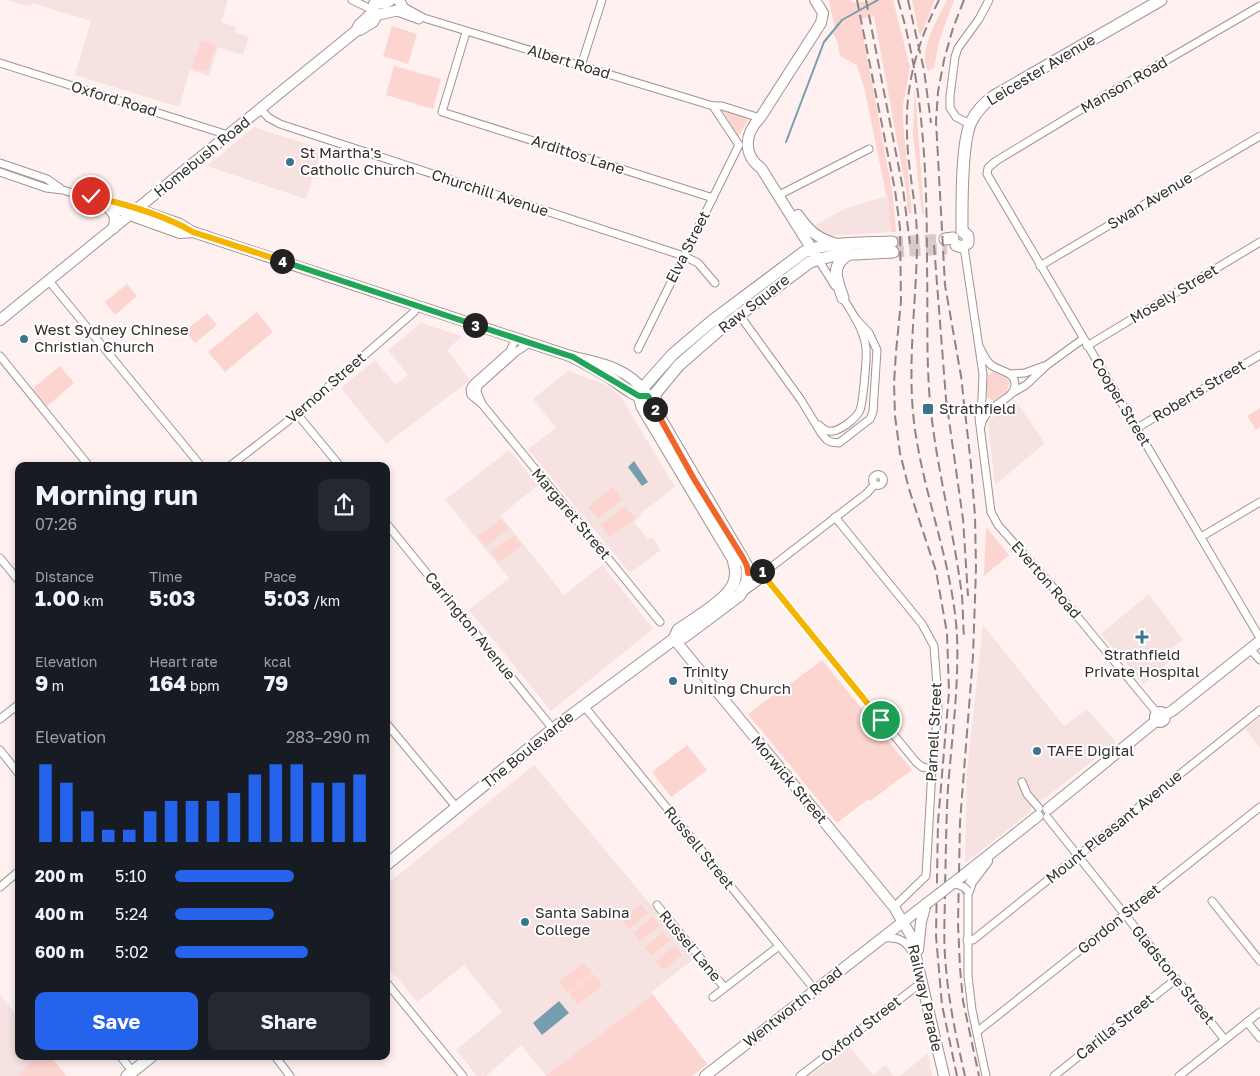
<!DOCTYPE html>
<meta charset="utf-8">
<style>
body{margin:0;font-family:"Golos Text",sans-serif;background:#242831;color:#f1f3f6;height:100vh;display:flex;flex-direction:column;font-size:19px;white-space:nowrap}
*{box-sizing:border-box;margin:0}
p{font-size:16px;color:#9ea1a6}
.icon{flex:none;width:28px;height:28px;fill:none;stroke:currentColor;stroke-width:2;stroke-linecap:round;stroke-linejoin:round}
.map{position:relative;flex:1;overflow:hidden}
.panel{position:absolute;left:15px;top:462px;width:375px;height:598px;display:flex;flex-direction:column;background:#171b24;border-radius:10px;box-shadow:0 2px 8px #0003}
.panel>*{flex:none}
.pin{position:absolute;display:grid;place-items:center;width:42px;height:42px;color:#fff;margin:-21px;border:2px solid #fff;border-radius:50%;box-shadow:0 1px 5px #0007}
.km{position:absolute;width:25px;height:25px;margin:-12px;border-radius:50%;background:#222;color:#fff;font-size:14px;line-height:25px;text-align:center}
.round{display:grid;place-items:center;flex:none;width:52px;height:52px;border-radius:10px;background:#242831}
.overview{display:flex;align-items:center;justify-content:space-between;height:85px;padding:0 20px}
h1{font-size:28px;font-weight:700;line-height:38px}
.metrics{display:grid;grid-template-columns:repeat(3,1fr);gap:8px;height:85px;padding:5px 20px}
.metrics div{display:grid;align-content:center}
.metrics b{font-size:21px;font-weight:700}
.metrics small{font-size:14px;font-weight:400}
.metrics p{font-size:14px}
.chart{height:140px;padding:10px 20px}
.chart p{display:flex;justify-content:space-between}
.chart svg{width:100%;height:90px;margin-top:5px;stroke:#2563eb;stroke-width:6}
.action{display:flex;gap:10px;margin-top:auto;padding:10px 20px}
.action a{flex:1;height:58px;border-radius:10px;background:#2563eb;color:#fff;font-size:20px;font-weight:700;line-height:58px;text-align:center}
.action a+a{background:#242831;color:#f1f3f6}
ul{padding:0 20px;list-style:none;font-size:16px}
li{display:grid;grid-template-columns:80px 60px 1fr;align-items:center;height:38px}
li i{height:12px;border-radius:6px;background:#2563eb}
.map>svg:first-child{display:block}
.built{fill:#f6e2e0}
.green{fill:#fcd4d0}
.water{fill:#779eb0}
.lines{fill:none;stroke-linecap:round;stroke-linejoin:round}
.stream{stroke:#779eb0;stroke-width:2}
.primary-tunnel{stroke:#d7cac9;stroke-width:11;stroke-dasharray:11 5.5;stroke-linecap:butt}
.street-casing{stroke:#a29391;stroke-width:9}
.secondary-casing{stroke:#a29391;stroke-width:12}
.primary-casing{stroke:#a29391;stroke-width:13}
.street{stroke:#fff;stroke-width:7}
.secondary{stroke:#fff;stroke-width:10}
.primary{stroke:#fff;stroke-width:11}
.rail{stroke:#8e8483;stroke-width:2;stroke-dasharray:10 5;stroke-linecap:butt}
.street-bridge-casing{stroke:#a29391;stroke-width:9;stroke-linecap:butt}
.secondary-bridge-casing{stroke:#a29391;stroke-width:12;stroke-linecap:butt}
.street-bridge{stroke:#fff;stroke-width:7}
.secondary-bridge{stroke:#fff;stroke-width:10}
.split-1-casing{stroke:#fff;stroke-width:10}
.split-2-casing{stroke:#fff;stroke-width:10}
.split-3-casing{stroke:#fff;stroke-width:10}
.split-4-casing{stroke:#fff;stroke-width:10}
.split-5-casing{stroke:#fff;stroke-width:10}
.split-1{stroke:#f5b400;stroke-width:6}
.split-2{stroke:#f0652b;stroke-width:6}
.split-3{stroke:#22a559;stroke-width:6}
.split-4{stroke:#22a559;stroke-width:6}
.split-5{stroke:#f5b400;stroke-width:6}
.poi-dot{fill:#3a748d;stroke:#fff;stroke-width:2}
.labels{text-anchor:middle;stroke-width:4;stroke-linejoin:round;paint-order:stroke}
.street-label{font-size:15px;fill:#352f2e;stroke:#fff}
.poi-label{font-size:15px;fill:#352f2e;stroke:#fff;text-anchor:start}
</style>
<div class="map">
<svg width="1260" height="1076" viewBox="0 0 1260 1076">
<rect width="100%" height="100%" fill="#fff1f0"/>
<g class="built">
<polygon points="7,0 228,0 221,22 236,27 235,32 249,37 243,55 218,47 209,76 190,70 179,107 75,75 91,21 32,3 31,7"/>
<polygon points="254,127 322,149 306,199 207,166"/>
<polygon points="888,196 891,232 829,236 812,227 846,208"/>
<polygon points="421,323 462,336 447,350 470,380 386,444 341,388 375,360 396,385 408,375 388,350"/>
<polygon points="568,371 609,386 621,397 675,487 640,514 641,516 634,522 648,539 652,537 661,550 630,573 528,449 556,428 533,399"/>
<polygon points="1015,400 1045,443 995,485 988,421"/>
<polygon points="509,450 538,485 488,526 501,516 564,595 602,565 653,629 551,711 469,610 509,578 445,500"/>
<polygon points="1149,594 1183,640 1172,648 1175,656 1144,684 1101,634"/>
<polygon points="983,625 1064,726 1087,709 1116,742 1044,799 1040,800 1033,805 1030,812 965,863 967,771"/>
<polygon points="1260,717 1260,748 1245,729"/>
<polygon points="534,765 695,958 651,992 707,1064 692,1076 546,1076 521,1045 486,1076 477,1076 456,1050 502,1012 464,965 417,1002 386,964 386,885"/>
<polygon points="0,995 19,1018 19,1056 50,1056 66,1076 0,1076"/>
<polygon points="849,1046 873,1075 885,1065 894,1076 810,1076"/>
<polygon points="928,1053 932,1076 900,1076"/>
</g>
<g class="green">
<polygon points="829,0 849,0 854,3 873,0 893,0 910,67 903,105 903,123 912,213 908,213 906,189 874,16 860,19 893,196 896,232 891,232 888,196 886,194 865,91 857,65 840,56 838,43 833,34 835,29"/>
<polygon points="912,0 935,0 920,37"/>
<path d="M 947,0 L 954,0 L 939,41 L 934,68 L 928,71 C 917,53 938,18 947,0 Z"/>
<polygon points="392,26 417,34 408,64 383,56"/>
<polygon points="201,40 216,45 207,72 192,68"/>
<polygon points="394,66 441,79 433,109 386,95"/>
<polygon points="915,88 924,214 922,214 913,134"/>
<polygon points="722,110 749,118 738,137"/>
<polygon points="127,284 137,296 115,315 105,302"/>
<polygon points="257,312 273,332 225,372 208,352"/>
<polygon points="207,313 217,325 195,343 185,331"/>
<polygon points="60,366 74,383 46,407 32,389"/>
<polygon points="993,372 1005,376 1010,383 1006,393 994,401 987,397 986,386 988,375"/>
<polygon points="1260,408 1260,427 1256,430 1247,416"/>
<polygon points="612,487 622,499 598,519 588,507"/>
<polygon points="625,506 635,518 610,537 600,525"/>
<polygon points="501,519 509,529 486,546 478,536"/>
<polygon points="986,527 1009,555 984,576"/>
<polygon points="514,535 522,545 499,562 491,552"/>
<polygon points="822,660 912,770 870,801 868,799 837,823 748,714 784,687 785,688"/>
<polygon points="687,745 707,770 671,797 652,772"/>
<polygon points="641,905 648,913 629,929 622,920"/>
<polygon points="652,917 659,926 640,941 633,933"/>
<polygon points="663,932 670,940 652,956 645,947"/>
<polygon points="675,946 682,955 663,970 656,961"/>
<polygon points="583,963 592,973 568,993 559,982"/>
<polygon points="593,974 602,985 578,1005 569,994"/>
<polygon points="653,995 707,1064 692,1076 546,1076"/>
<polygon points="36,1056 50,1056 66,1076 19,1076"/>
</g>
<g class="water">
<polygon points="634,461 648,482 642,486 628,467"/>
<polygon points="559,1001 569,1013 542,1035 533,1023"/>
</g>
<g class="lines">
<polyline class="stream" points="786,142 824,42 842,20 878,0"/>
<g class="primary-tunnel">
<polyline points="892,242 945,239"/>
<polyline points="893,252 947,249"/>
</g>
<defs>
<g id="street">
<polyline points="352,0 373,10"/>
<polyline points="402,6 424,18 713,106 722,106 760,118"/>
<polyline points="1260,6 1082,109 996,161 988,168 987,174 1260,638"/>
<polyline points="397,12 419,20"/>
<polyline points="466,32 442,112 713,198"/>
<polyline points="0,63 228,135"/>
<polyline points="581,66 602,0"/>
<polyline points="260,109 269,118 280,124 684,256 698,263 715,283"/>
<polyline points="970,124 956,117 950,108 950,96 955,57 958,48 979,19 989,0"/>
<polyline points="0,163 47,179 60,188"/>
<polyline points="0,172 46,188 63,190 82,196 94,202 130,215"/>
<polyline points="779,195 869,149"/>
<polyline points="85,196 106,199 137,209"/>
<polyline points="964,247 983,374 982,399 979,418 991,512 998,525 1058,593 1157,713"/>
<polyline points="818,259 835,286"/>
<polyline points="1040,266 1260,136"/>
<polyline points="49,281 201,466"/>
<polyline points="738,313 801,400 821,433 827,440 831,442 839,443 866,422 870,419 873,412 877,350 869,333 855,318"/>
<polyline points="516,338 510,351 473,384 470,389 471,395 482,404 660,622"/>
<polyline points="1087,346 1260,242"/>
<path d="M 980,348 C 983,354 986,360 990,364 C 998,372 1016,370 1015,386 C 1013,401 986,403 981,426"/>
<polyline points="638,349 739,145 713,106"/>
<polyline points="0,356 89,466"/>
<polyline points="1010,374 1025,373 1044,366"/>
<polyline points="1012,393 1026,385 1047,365 1083,339"/>
<polyline points="482,404 477,392 478,386 516,352 531,342"/>
<polyline points="297,414 340,466"/>
<path d="M 819,425 C 822,428 825,431 829,431 C 838,433 857,418 860,410 C 863,402 867,357 866,348 C 864,329 851,311 841,295"/>
<polyline points="1137,428 1260,355"/>
<polyline points="230,466 297,414 414,312 416,305"/>
<circle cx="878" cy="480" r="5.5"/>
<polyline points="835,517 922,624 934,646 937,686 938,710 932,769 926,876 894,907"/>
<polyline points="386,523 553,729"/>
<polyline points="1201,537 1260,502"/>
<polyline points="0,558 19,581"/>
<polyline points="748,573 770,569"/>
<polyline points="764,576 916,762 922,767 932,769"/>
<polyline points="742,593 760,580 770,568 867,493 875,484"/>
<polyline points="1250,649 1260,660"/>
<polyline points="584,706 815,990"/>
<polyline points="0,719 19,704"/>
<polyline points="386,723 457,808"/>
<polyline points="0,750 19,774"/>
<polyline points="1022,782 1027,794 1039,808"/>
<polyline points="1047,817 1225,1040"/>
<polyline points="0,887 19,871"/>
<polyline points="968,891 968,976 972,1010 986,1076"/>
<polyline points="1212,901 1260,961"/>
<polyline points="657,905 724,987"/>
<path d="M 882,938 C 897,937 905,939 912,952"/>
<polyline points="967,940 973,940 1260,710"/>
<polyline points="386,982 463,1076"/>
<polyline points="713,997 779,946"/>
<polyline points="1247,1022 1260,1038"/>
<polyline points="978,1031 1260,807"/>
<polyline points="120,1056 133,1072"/>
<polyline points="275,1056 290,1076"/>
<polyline points="800,1076 922,982"/>
<polyline points="1054,1076 1176,979"/>
<polyline points="1179,1076 1260,1012"/>
</g>
<g id="secondary">
<path d="M 815,0 L 823,13 L 821,23 L 760,118 C 745,133 742,154 761,168 L 818,259"/>
<polyline points="376,15 373,10 374,4 386,3 391,0"/>
<polyline points="360,30 373,22 377,15 399,10 402,6 399,0"/>
<polyline points="108,207 115,216 114,228"/>
<path d="M 137,209 L 180,224 L 193,232 L 573,357 C 602,363 629,369 647,394"/>
<polyline points="130,215 180,233 193,232"/>
<path d="M 798,215 C 809,231 818,239 837,244"/>
<polyline points="0,320 356,31 359,25 373,12"/>
<polyline points="674,639 894,907 911,936 944,1076"/>
<circle cx="1160" cy="717" r="5"/>
<polyline points="1164,715 1172,711 1260,641"/>
<polyline points="1048,809 1156,721"/>
<polyline points="961,877 1038,816"/>
<polyline points="968,891 971,882 987,861"/>
<polyline points="918,950 921,922 926,904"/>
<polyline points="705,1076 926,904"/>
</g>
<g id="primary">
<path d="M 962,231 C 962,206 961,143 971,122 C 976,112 984,103 994,96 L 1161,0"/>
<polyline points="945,239 953,238"/>
<polyline points="956,245 962,247 968,243 968,236 962,231"/>
<path d="M 843,298 C 837,280 829,266 849,254"/>
<path d="M 573,357 C 585,363 597,370 609,377 C 620,384 631,395 644,397"/>
<path d="M 674,639 L 678,630 C 693,619 729,599 734,582 C 737,574 735,567 733,559 L 642,407 L 639,396 L 640,391 L 673,354 L 712,321 L 804,252 C 825,242 868,243 892,242"/>
<polyline points="386,865 553,729 674,639 684,637 740,595 747,581 747,566 657,413 655,394 679,365 718,331 810,262 835,255 893,252"/>
<polyline points="127,1076 152,1056"/>
</g>
</defs>
<use href="#street" class="street-casing"/>
<use href="#secondary" class="secondary-casing"/>
<use href="#primary" class="primary-casing"/>
<use href="#street" class="street"/>
<use href="#secondary" class="secondary"/>
<use href="#primary" class="primary"/>
<g class="rail">
<polyline points="857,0 895,190 900,228 901,301 896,352 894,383 895,416 900,453 909,489 936,571 947,633 949,692 938,822 936,936 942,1005 957,1076"/>
<polyline points="866,0 903,189 910,244"/>
<path d="M 898,0 C 924,85 927,177 927,266 C 928,311 926,357 930,402 C 936,467 954,531 962,596 C 963,609 963,623 964,637"/>
<polyline points="908,0 924,70 931,123"/>
<path d="M 939,0 C 918,41 905,85 907,131 C 907,170 918,207 917,246 C 916,311 905,377 917,442 C 928,507 953,569 957,635 C 959,686 952,737 948,788 C 946,821 946,854 945,886 C 945,914 943,941 946,968 C 949,1005 957,1041 965,1076"/>
<polyline points="964,0 953,28 944,60 938,92 936,121 945,285 961,376 971,465 975,516 976,569 973,656 960,822 958,924 960,968 963,1001 979,1076"/>
<polyline points="934,245 946,399 963,519 968,596"/>
</g>
<defs>
<polyline id="street-bridge" points="953,883 964,887 968,891"/>
<polyline id="secondary-bridge" points="926,904 961,877"/>
</defs>
<use href="#street-bridge" class="street-bridge-casing"/>
<use href="#secondary-bridge" class="secondary-bridge-casing"/>
<use href="#street-bridge" class="street-bridge"/>
<use href="#secondary-bridge" class="secondary-bridge"/>
</g>
<g class="lines">
<defs>
<polyline id="split-1" points="762,571 770,568 764,576 881,720"/>
<polyline id="split-2" points="655,409 694,479 743,558 747,566 748,573 762,571"/>
<polyline id="split-3" points="475,325 573,357 639,396 648,396 655,409"/>
<polyline id="split-4" points="282,261 475,325"/>
<path id="split-5" d="M 91,196 C 121,203 166,216 193,232 L 282,261"/>
</defs>
<use href="#split-1" class="split-1-casing"/>
<use href="#split-2" class="split-2-casing"/>
<use href="#split-3" class="split-3-casing"/>
<use href="#split-4" class="split-4-casing"/>
<use href="#split-5" class="split-5-casing"/>
<use href="#split-1" class="split-1"/>
<use href="#split-2" class="split-2"/>
<use href="#split-3" class="split-3"/>
<use href="#split-4" class="split-4"/>
<use href="#split-5" class="split-5"/>
</g>
<g class="poi-dot">
<circle cx="290" cy="162" r="5"/>
<circle cx="24" cy="339" r="5"/>
<rect x="922" y="403" width="12" height="12" rx="2.5"/>
<path d="M1139.5 629.5h5v5h5v5h-5v5h-5v-5h-5v-5h5z"/>
<circle cx="673" cy="681" r="5"/>
<circle cx="1037" cy="751" r="5"/>
<circle cx="525" cy="922" r="5"/>
</g>
<g class="labels">
<g class="street-label">
<text transform="translate(569 62) rotate(17)" y="5">Albert Road</text>
<text transform="translate(1041 70) rotate(-31)" y="5">Leicester Avenue</text>
<text transform="translate(1124 85) rotate(-30)" y="5">Manson Road</text>
<text transform="translate(114 99) rotate(17)" y="5">Oxford Road</text>
<text transform="translate(578 155) rotate(18)" y="5">Ardittos Lane</text>
<text transform="translate(202 157) rotate(-39)" y="5">Homebush Road</text>
<text transform="translate(490 193) rotate(18)" y="5">Churchill Avenue</text>
<text transform="translate(1150 201) rotate(-31)" y="5">Swan Avenue</text>
<text transform="translate(688 247) rotate(-63)" y="5">Elva Street</text>
<text transform="translate(1174 294) rotate(-31)" y="5">Mosely Street</text>
<text transform="translate(754 304) rotate(-38)" y="5">Raw Square</text>
<text transform="translate(326 388) rotate(-41)" y="5">Vernon Street</text>
<text transform="translate(1199 391) rotate(-31)" y="5">Roberts Street</text>
<text transform="translate(1121 402) rotate(59)" y="5">Cooper Street</text>
<text transform="translate(571 514) rotate(50)" y="5">Margaret Street</text>
<text transform="translate(1046 580) rotate(49)" y="5">Everton Road</text>
<text transform="translate(470 626) rotate(51)" y="5">Carrington Avenue</text>
<text transform="translate(934 732) rotate(-87)" y="5">Parnell Street</text>
<text transform="translate(528 750) rotate(-39)" y="5">The Boulevarde</text>
<text transform="translate(789 780) rotate(50)" y="5">Morwick Street</text>
<text transform="translate(1114 827) rotate(-39)" y="5">Mount Pleasant Avenue</text>
<text transform="translate(699 848) rotate(51)" y="5">Russell Street</text>
<text transform="translate(1119 919) rotate(-39)" y="5">Gordon Street</text>
<text transform="translate(690 946) rotate(50)" y="5">Russel Lane</text>
<text transform="translate(1173 975) rotate(51)" y="5">Gladstone Street</text>
<text transform="translate(925 998) rotate(77)" y="5">Railway Parade</text>
<text transform="translate(793 1007) rotate(-38)" y="5">Wentworth Road</text>
<text transform="translate(1115 1027) rotate(-39)" y="5">Carilla Street</text>
<text transform="translate(861 1029) rotate(-38)" y="5">Oxford Street</text>
</g>
<g class="poi-label">
<text x="300" y="158">St Martha's<tspan x="300" dy="17">Catholic Church</tspan></text>
<text x="34" y="335">West Sydney Chinese<tspan x="34" dy="17">Christian Church</tspan></text>
<text x="939" y="414">Strathfield</text>
<text x="1142" y="660" text-anchor="middle">Strathfield<tspan x="1142" dy="17">Private Hospital</tspan></text>
<text x="683" y="677">Trinity<tspan x="683" dy="17">Uniting Church</tspan></text>
<text x="1047" y="756">TAFE Digital</text>
<text x="535" y="918">Santa Sabina<tspan x="535" dy="17">College</tspan></text>
</g>
</g>
</svg>
<div class="pin" style="left:881px;top:720px;background:#1e9e55"><svg class="icon" aria-label="arrive" viewBox="0 0 24 24"><path d="M6 21V4h12l-3 4 3 4H6"/></svg></div>
<div class="pin" style="left:91px;top:196px;background:#d93025"><svg class="icon" aria-label="check" viewBox="0 0 24 24"><path d="M5 12l5 5 9-10"/></svg></div>
<b class="km" style="left:762px;top:571px">1</b>
<b class="km" style="left:655px;top:409px">2</b>
<b class="km" style="left:475px;top:325px">3</b>
<b class="km" style="left:282px;top:261px">4</b>
<section class="panel">
<div class="overview"><div><h1>Morning run</h1><p>07:26</p></div><a class="round"><svg class="icon" aria-label="share" viewBox="0 0 24 24"><path d="M12 15V3M7 8l5-5 5 5M5 13v7h14v-7"/></svg></a></div>
<div class="metrics">
<div><p>Distance</p><b>1.00<small> km</small></b></div>
<div><p>Time</p><b>5:03</b></div>
<div><p>Pace</p><b>5:03<small> /km</small></b></div>
</div>
<div class="metrics">
<div><p>Elevation</p><b>9<small> m</small></b></div>
<div><p>Heart rate</p><b>164<small> bpm</small></b></div>
<div><p>kcal</p><b>79</b></div>
</div>
<div class="chart"><p><span>Elevation</span>283–290 m</p>
<svg viewBox="0 0 160 44" preserveAspectRatio="none"><path d="M5 44V6M15 44V15M25 44V29M35 44V38M45 44V38M55 44V29M65 44V24M75 44V24M85 44V24M95 44V20M105 44V11M115 44V6M125 44V6M135 44V15M145 44V15M155 44V11"/></svg>
</div>
<ul>
<li><b>200 m</b>5:10<i style="width:61%"></i></li>
<li><b>400 m</b>5:24<i style="width:51%"></i></li>
<li><b>600 m</b>5:02<i style="width:68%"></i></li>
</ul>
<div class="action"><a>Save</a><a>Share</a></div>
</section>
</div>
